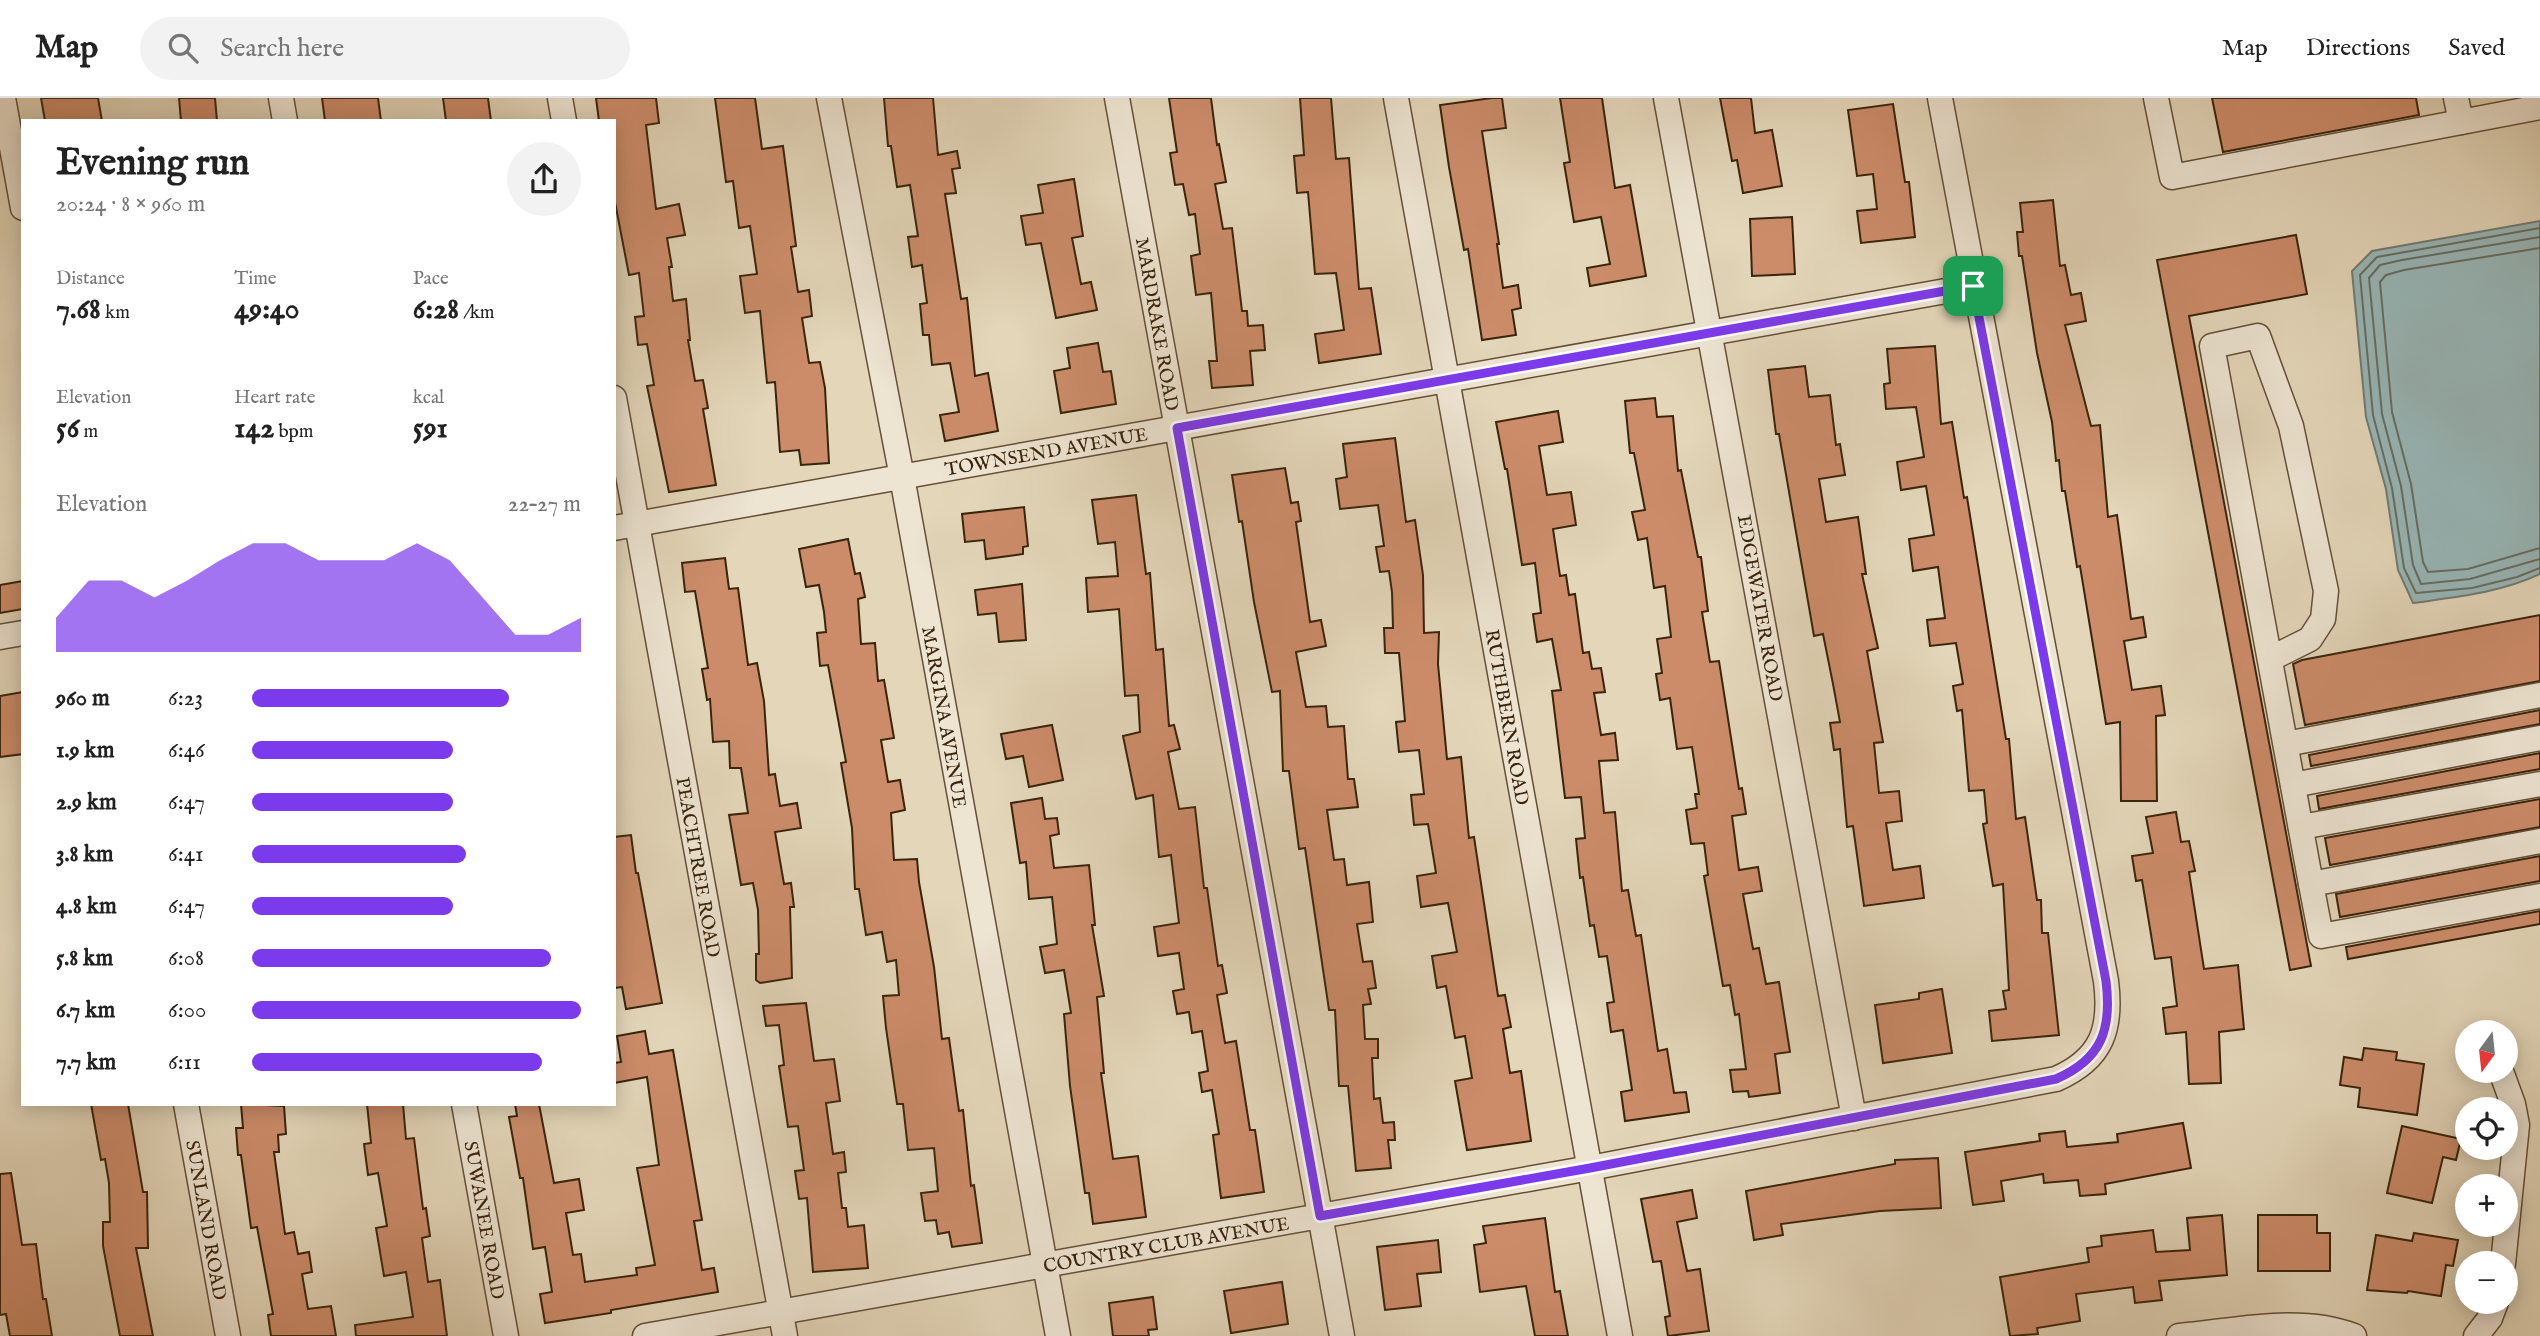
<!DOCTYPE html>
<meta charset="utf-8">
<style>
body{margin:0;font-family:"IM FELL English",serif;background:#f2f2f2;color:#222;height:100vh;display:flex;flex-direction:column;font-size:26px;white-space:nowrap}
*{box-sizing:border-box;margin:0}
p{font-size:23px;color:#767676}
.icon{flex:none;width:38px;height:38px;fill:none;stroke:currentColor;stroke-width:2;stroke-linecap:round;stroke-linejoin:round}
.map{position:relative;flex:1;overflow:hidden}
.side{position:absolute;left:21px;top:21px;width:595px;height:987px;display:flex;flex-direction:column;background:#fff;border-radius:0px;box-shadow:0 4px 18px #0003}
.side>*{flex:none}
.needle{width:46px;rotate:195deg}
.fabs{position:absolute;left:2455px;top:922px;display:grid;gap:14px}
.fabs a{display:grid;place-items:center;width:63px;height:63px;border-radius:50%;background:#fff;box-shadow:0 4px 18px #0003;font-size:35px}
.pin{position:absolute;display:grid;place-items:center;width:60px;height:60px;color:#fff;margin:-30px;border-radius:14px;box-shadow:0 4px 10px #0006}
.round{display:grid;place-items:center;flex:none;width:74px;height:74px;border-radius:37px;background:#f2f2f2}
.headline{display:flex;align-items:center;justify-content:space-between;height:119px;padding:0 35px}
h1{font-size:38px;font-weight:700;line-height:52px}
.stats{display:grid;grid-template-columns:repeat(3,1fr);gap:10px;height:119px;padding:7px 35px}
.stats div{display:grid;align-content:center}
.stats b{font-size:30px;font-weight:700}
.stats small{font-size:19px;font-weight:400}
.stats p{font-size:19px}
.chart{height:196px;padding:14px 35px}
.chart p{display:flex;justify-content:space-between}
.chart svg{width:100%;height:126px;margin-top:7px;fill:#7c3aed;opacity:.7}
ul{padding:0 35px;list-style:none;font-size:23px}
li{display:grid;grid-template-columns:112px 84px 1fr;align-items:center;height:52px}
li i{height:18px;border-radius:9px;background:#7c3aed}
header{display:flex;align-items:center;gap:42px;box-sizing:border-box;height:98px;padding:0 35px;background:#fff;border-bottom:2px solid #e0e0e0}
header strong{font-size:33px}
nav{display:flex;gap:38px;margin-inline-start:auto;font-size:24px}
.search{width:490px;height:63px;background:#f2f2f2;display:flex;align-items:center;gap:18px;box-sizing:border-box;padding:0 24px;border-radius:38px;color:#767676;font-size:26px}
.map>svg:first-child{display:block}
.water{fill:#98b7b8;stroke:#727c73;stroke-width:2}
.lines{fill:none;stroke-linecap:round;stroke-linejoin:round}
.shore{stroke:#686e62;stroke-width:2}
.building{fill:#cc8c6a;stroke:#39240c;stroke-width:2}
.minor-casing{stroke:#645037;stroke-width:27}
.minor{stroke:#ede4d2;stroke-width:24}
.route-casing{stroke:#fff;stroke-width:14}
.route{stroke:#7c3aed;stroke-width:9}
.labels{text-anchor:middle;stroke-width:5;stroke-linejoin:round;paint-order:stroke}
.street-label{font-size:19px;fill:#39240c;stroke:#ede4d2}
</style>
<header>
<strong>Map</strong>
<div class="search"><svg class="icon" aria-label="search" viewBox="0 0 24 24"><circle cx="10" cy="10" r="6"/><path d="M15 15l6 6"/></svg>Search here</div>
<nav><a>Map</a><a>Directions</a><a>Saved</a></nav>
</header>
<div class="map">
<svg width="2540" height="1238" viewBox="0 0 2540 1238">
<rect width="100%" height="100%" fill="#e3d6b9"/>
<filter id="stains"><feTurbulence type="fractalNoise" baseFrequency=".00286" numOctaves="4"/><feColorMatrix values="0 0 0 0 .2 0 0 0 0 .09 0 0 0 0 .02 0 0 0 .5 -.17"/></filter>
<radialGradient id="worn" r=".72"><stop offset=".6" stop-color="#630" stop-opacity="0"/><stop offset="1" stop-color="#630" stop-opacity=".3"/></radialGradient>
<path class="water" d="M 2540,123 L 2540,476 C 2500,495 2456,499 2413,505 L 2398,472 L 2386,391 L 2366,319 L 2352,173 L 2372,153 Z"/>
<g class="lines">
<g class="shore">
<polyline points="2540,130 2377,159 2360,177 2373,317 2392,390 2404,470 2416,495 2472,490 2517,479 2540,470"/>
<polyline points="2540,139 2402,162 2380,167 2369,180 2382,316 2401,388 2413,467 2421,486 2470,481 2540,461"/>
<polyline points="2540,150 2404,172 2386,177 2380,184 2392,314 2411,386 2423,464 2428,474 2468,471 2540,450"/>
</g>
</g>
<g class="building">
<polygon points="41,0 98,0 102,23 45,23"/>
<polygon points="179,0 215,0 217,23 181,23"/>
<polygon points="322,0 378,0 381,23 325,23"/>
<polygon points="443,0 488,0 491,23 446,23"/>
<polygon points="596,0 656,0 659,25 646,27 656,111 679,106 685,137 667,140 672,169 669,169 673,203 686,201 690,242 688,242 695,283 703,282 708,310 703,311 716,387 669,394 647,288 654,287 647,246 638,247 635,219 644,218 639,175 629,177 614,99 614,23 599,23"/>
<polygon points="715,0 755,0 762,51 783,48 796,148 791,149 798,194 809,192 812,218 802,220 809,265 820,264 825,290 829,365 801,367 799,352 780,354 775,284 767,285 760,213 745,215 740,178 757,176 750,128 739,130 733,83 726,84"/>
<polygon points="884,0 933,0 938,57 957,53 960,70 952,71 956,95 945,96 961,201 967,200 975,278 988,275 998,333 945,343 940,317 959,314 950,265 932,267 929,237 923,237 920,206 927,205 922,167 912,169 908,139 918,138 910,87 897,89 891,48 888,48"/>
<polygon points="1169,0 1211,0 1217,47 1219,46 1226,84 1215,86 1223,131 1232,130 1242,213 1247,213 1248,228 1263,227 1265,252 1250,253 1253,287 1212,290 1209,263 1217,263 1211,195 1196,197 1191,158 1200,156 1195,116 1189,117 1183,86 1175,87 1170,55 1177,54"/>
<polygon points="1300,0 1331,0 1336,61 1349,60 1359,191 1371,190 1381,256 1319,265 1315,236 1344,232 1336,175 1315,176 1308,94 1297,95 1294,58 1304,57"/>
<polygon points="1492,0 1502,0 1506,30 1482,33 1499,146 1497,146 1503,190 1518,187 1521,210 1512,212 1516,237 1482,242 1468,151 1464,152 1449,69 1440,7"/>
<polygon points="1560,0 1602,0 1615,90 1630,87 1646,178 1590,188 1587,170 1610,166 1601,119 1574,124 1564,65 1570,64"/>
<polygon points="1720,0 1751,0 1755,35 1772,32 1782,88 1743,95 1737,62 1732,63"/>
<polygon points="2212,0 2416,0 2419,17 2223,54"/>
<polygon points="1893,6 1905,84 1909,84 1915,139 1861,145 1857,113 1877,111 1873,76 1857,78 1848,12"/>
<polygon points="1074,81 1083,138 1072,140 1081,186 1091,184 1097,212 1056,220 1041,145 1026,147 1021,118 1043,115 1038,87"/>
<polygon points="2053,102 2060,168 2065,167 2071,197 2081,195 2086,223 2065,227 2091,328 2100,327 2108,419 2117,417 2131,521 2143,519 2146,539 2124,543 2132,592 2161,588 2165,617 2156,618 2157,703 2121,703 2120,624 2106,626 2080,468 2077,469 2065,393 2062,393 2059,362 2056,363 2052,324 2037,255 2022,158 2019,158 2017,134 2023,134 2020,105"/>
<polygon points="1792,119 1795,176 1752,178 1750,121"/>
<polygon points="2296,137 2307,196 2189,218 2311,868 2290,872 2157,162"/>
<polygon points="1098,245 1103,274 1111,273 1116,306 1061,315 1054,273 1070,270 1067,250"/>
<polygon points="1935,248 1941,326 1952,324 1964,400 1967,399 2006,641 2009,641 2016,721 2025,719 2037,802 2041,802 2042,835 2048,835 2059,937 1992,943 1989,913 2006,911 2003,893 2009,892 2003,786 1993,788 1983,726 1987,725 1984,692 1969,693 1962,612 1957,613 1953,588 1963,586 1956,545 1930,548 1927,522 1945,520 1938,469 1913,473 1909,441 1934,437 1926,388 1901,392 1897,364 1924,359 1916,309 1886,311 1884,286 1890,285 1887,251"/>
<polygon points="1805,268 1809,299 1830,297 1836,347 1840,346 1845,377 1819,381 1826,424 1858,419 1866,476 1862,476 1878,550 1867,553 1883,644 1874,645 1879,695 1899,693 1902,723 1886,725 1893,772 1920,768 1924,800 1864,808 1853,728 1847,729 1840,651 1834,652 1830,625 1840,624 1833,586 1823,536 1814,538 1779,336 1776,336 1768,272"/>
<polygon points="1655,300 1657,319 1673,318 1678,373 1681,372 1698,459 1701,459 1708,513 1702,514 1710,564 1719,563 1739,691 1742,690 1746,716 1732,718 1739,772 1758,769 1762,793 1743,796 1753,851 1759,850 1766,886 1779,884 1790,954 1775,956 1780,995 1749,999 1748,993 1733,994 1730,972 1746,971 1739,916 1735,917 1730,887 1723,888 1704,778 1708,777 1704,745 1691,746 1686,712 1697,710 1695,696 1699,696 1692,649 1677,651 1670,600 1660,602 1656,576 1662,575 1657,541 1671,539 1665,488 1654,490 1647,440 1638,442 1632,414 1645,412 1634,355 1630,355 1625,303"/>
<polygon points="1558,313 1563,344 1539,348 1547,397 1571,394 1576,427 1553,431 1560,478 1566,477 1569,497 1575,496 1583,555 1589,554 1592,571 1601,570 1605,594 1594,595 1601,637 1615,635 1618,662 1599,663 1604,715 1615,714 1622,793 1628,792 1636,838 1641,837 1658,953 1667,951 1674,995 1686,994 1689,1014 1625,1023 1621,994 1632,992 1623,932 1611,934 1607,905 1614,904 1607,858 1599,859 1594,827 1590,828 1583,779 1580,780 1576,741 1585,740 1581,699 1565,700 1552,593 1561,592 1552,541 1537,544 1533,516 1541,515 1535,465 1522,467 1507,371 1505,371 1496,324"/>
<polygon points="1395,340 1406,424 1415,422 1423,477 1424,535 1439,534 1438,566 1447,661 1461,659 1469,740 1474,739 1498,898 1505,897 1511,929 1503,931 1510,975 1521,973 1531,1043 1467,1052 1455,983 1472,980 1465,938 1455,940 1446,888 1437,890 1432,858 1457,854 1448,805 1421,809 1417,778 1436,775 1428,726 1414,727 1411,697 1424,696 1419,652 1399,654 1396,624 1405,623 1399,555 1385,555 1384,530 1393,530 1392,494 1389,473 1380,474 1376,449 1384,448 1378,407 1340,411 1336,381 1347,379 1343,346"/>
<polygon points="1285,370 1291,405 1298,404 1301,423 1296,424 1310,524 1321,522 1326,548 1296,554 1306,609 1326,608 1328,629 1344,628 1348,681 1354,681 1358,709 1327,712 1334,762 1344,761 1347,787 1369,784 1373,824 1357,826 1363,864 1372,863 1376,890 1368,891 1371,906 1363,907 1365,941 1378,941 1378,960 1372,960 1374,1001 1380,1000 1383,1025 1394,1024 1395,1042 1388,1042 1391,1070 1356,1073 1348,988 1339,988 1335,912 1329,912 1305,750 1299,751 1289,673 1283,673 1280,593 1272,594 1254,504 1242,423 1239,424 1232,377"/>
<polygon points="1136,397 1146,476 1150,475 1156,552 1163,551 1169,628 1174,627 1180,651 1168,654 1179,711 1195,709 1204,790 1207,790 1218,868 1222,867 1227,895 1217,897 1225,945 1236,943 1250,1032 1255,1032 1264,1094 1221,1100 1213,1037 1219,1036 1212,992 1202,994 1199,975 1208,973 1202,933 1192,935 1189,914 1177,916 1173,893 1184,891 1179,855 1158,858 1154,829 1179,825 1171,757 1159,759 1153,697 1136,701 1123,638 1140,634 1138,597 1125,598 1119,511 1088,514 1086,480 1118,478 1115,444 1098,446 1092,402"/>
<polygon points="1024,409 1028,448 1023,449 1023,456 986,461 984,442 965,444 962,416"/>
<polygon points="848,441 855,476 860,475 865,499 858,501 861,546 875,545 878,583 884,582 894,640 881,642 888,684 900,682 905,712 891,715 894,762 917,761 919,784 934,869 942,941 949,940 959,1013 963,1012 971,1088 974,1087 982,1145 952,1149 949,1134 938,1136 936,1122 925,1123 921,1095 938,1093 934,1050 908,1052 903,1006 897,1006 886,930 883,898 899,897 896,862 887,864 882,834 866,837 859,791 855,791 852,730 841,665 846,664 828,567 820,568 817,535 826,534 824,514 819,487 806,489 799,451"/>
<polygon points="725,460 729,491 738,490 748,567 757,565 764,603 769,677 775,676 780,708 797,705 801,730 775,734 784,786 791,785 794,809 790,809 792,880 760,885 756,882 756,856 759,856 758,812 753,785 741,787 729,717 748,715 741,670 730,670 729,643 713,644 710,601 707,602 702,571 708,570 695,493 685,494 682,465"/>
<polygon points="23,483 23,511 0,515 0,487"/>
<polygon points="1022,486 1026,542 999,544 996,515 978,517 975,492"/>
<polygon points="2540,517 2540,583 2305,627 2293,566 2302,562"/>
<polygon points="23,594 23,656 0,659 0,598"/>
<polygon points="2540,612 2540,626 2311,668 2309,657"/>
<polygon points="1052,627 1063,682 1029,689 1023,658 1006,661 1001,636"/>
<polygon points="2540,655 2540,671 2319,711 2317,698"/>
<polygon points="1042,700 1045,721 1057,720 1059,736 1050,738 1054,770 1089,767 1095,827 1092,827 1104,898 1097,899 1104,975 1101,975 1113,1061 1138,1058 1146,1119 1093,1126 1089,1095 1085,1095 1070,988 1064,916 1071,915 1064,872 1045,875 1040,849 1057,846 1052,799 1029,801 1026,764 1020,765 1011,705"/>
<polygon points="2540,701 2540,729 2330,767 2325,740"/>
<polygon points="2176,714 2181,744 2189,743 2195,773 2189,774 2204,871 2238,867 2244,931 2219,934 2221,985 2189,986 2186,934 2166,936 2163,910 2177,908 2171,859 2155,861 2142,782 2136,783 2132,758 2153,755 2146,719"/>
<polygon points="631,737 636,775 638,775 662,905 626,911 622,889 614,890 614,739"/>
<polygon points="2540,758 2540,783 2340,819 2336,796"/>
<polygon points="2540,813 2540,826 2348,861 2346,849"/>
<polygon points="1942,891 1952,955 1883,965 1875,907 1919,901 1919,895"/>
<polygon points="806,905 814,963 834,961 840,1003 826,1005 833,1056 844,1054 846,1074 838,1075 842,1110 846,1110 848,1129 864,1127 868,1170 813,1174 807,1100 799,1101 795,1073 804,1072 798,1028 788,1029 779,968 784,967 779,927 766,928 763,908"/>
<polygon points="645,933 649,956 673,952 702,1122 694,1123 702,1172 714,1170 718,1194 611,1212 611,1215 545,1225 540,1196 552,1194 545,1149 533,1151 523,1080 520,1080 509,1019 517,1018 515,1006 539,1006 554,1085 579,1081 584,1112 566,1115 573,1157 581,1156 585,1184 637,1177 636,1170 655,1167 637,1070 659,1067 647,979 614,985 614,965 621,964 617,938"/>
<polygon points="2364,950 2397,954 2396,962 2424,966 2417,1017 2358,1009 2360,990 2340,987 2344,959 2362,962"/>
<polygon points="91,1006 128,1006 143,1094 147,1094 148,1150 136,1150 153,1238 120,1238 103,1148 103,1124 110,1124 109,1085 105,1061 101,1062"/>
<polygon points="241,1006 284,1008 286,1036 278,1037 279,1054 274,1054 285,1136 294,1134 298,1156 309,1154 312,1174 302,1176 308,1211 331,1208 336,1238 271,1238 268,1217 273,1216 257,1129 251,1130 241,1057 238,1057 236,1030 243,1030"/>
<polygon points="367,1006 403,1006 406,1041 414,1040 423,1111 426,1110 430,1138 422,1140 428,1184 440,1182 447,1238 356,1238 355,1227 413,1219 406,1174 384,1178 376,1130 387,1128 378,1075 368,1077 364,1046 371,1045"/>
<polygon points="2183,1025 2191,1070 2105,1086 2106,1096 2080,1098 2078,1082 2044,1085 2043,1076 2001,1083 2004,1103 1973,1107 1965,1054 2040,1043 2039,1036 2065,1033 2067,1049 2118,1044 2117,1036"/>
<polygon points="2402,1028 2461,1041 2456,1062 2443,1059 2432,1105 2387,1095"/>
<polygon points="1938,1060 1941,1110 1880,1113 1781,1126 1783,1137 1754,1142 1746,1093 1895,1066 1895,1062"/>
<polygon points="11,1075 22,1147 36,1146 43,1201 46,1201 52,1238 10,1238 6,1216 0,1217 0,1076"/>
<polygon points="1692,1092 1697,1120 1677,1124 1687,1173 1700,1171 1709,1233 1668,1238 1665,1219 1670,1218 1661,1163 1653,1164 1641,1101"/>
<polygon points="2222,1117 2227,1177 2159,1183 2162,1202 2135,1205 2133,1189 2076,1196 2080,1223 2037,1230 2038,1236 2010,1238 2000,1179 2089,1164 2087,1150 2102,1148 2101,1138 2153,1132 2156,1154 2190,1152 2187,1120"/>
<polygon points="2258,1117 2317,1117 2317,1135 2330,1135 2330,1173 2258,1173"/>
<polygon points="1545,1120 1555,1194 1560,1193 1568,1238 1535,1238 1526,1188 1480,1194 1474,1147 1486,1145 1483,1128"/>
<polygon points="2414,1135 2458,1142 2453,1168 2446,1167 2441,1198 2408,1193 2407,1195 2367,1192 2376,1137 2412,1143"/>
<polygon points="1438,1142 1441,1174 1417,1176 1421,1208 1385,1212 1377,1149"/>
<polygon points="1282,1184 1288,1226 1231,1235 1224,1193"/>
<polygon points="1153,1199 1157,1231 1148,1232 1149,1238 1113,1238 1109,1205"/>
</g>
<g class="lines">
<defs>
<g id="minor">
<polyline points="3,0 23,110"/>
<polyline points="281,0 285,23"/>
<polyline points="560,0 564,23"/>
<polyline points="829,0 902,379 1058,1238"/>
<polyline points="1117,0 1342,1238"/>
<polyline points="1396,0 1620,1238"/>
<polyline points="1666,0 1854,1020"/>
<polyline points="2156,0 2172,79 2540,9"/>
<polyline points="2456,0 2461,24"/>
<polyline points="614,300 785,1238"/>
<polyline points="614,430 1974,188"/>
<polyline points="0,539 23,535"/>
<polyline points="2270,561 2310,541 2323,521 2326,493 2291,328 2258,238 2212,248 2311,786 2321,838 2540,798"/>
<polyline points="2286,646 2540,597"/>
<polyline points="2293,687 2540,640"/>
<polyline points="2301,729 2540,686"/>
<polyline points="2311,786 2540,743"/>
<polyline points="2501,973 2513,1006 2517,1027 2503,1166"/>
<polyline points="186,1006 228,1238"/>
<polyline points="464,1006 506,1238"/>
<path d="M 645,1238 L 1590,1070 L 2056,981 C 2102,961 2112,931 2106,883 L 1940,0"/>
<path d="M 2179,1238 C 2235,1233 2300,1217 2354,1238"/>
<polyline points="2476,1238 2490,1220 2496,1204"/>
</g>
</defs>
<use href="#minor" class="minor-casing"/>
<use href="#minor" class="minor"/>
</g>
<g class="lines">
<defs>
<path id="route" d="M 1973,188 L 2106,883 C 2112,931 2102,961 2056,981 L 1590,1070 L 1320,1118 L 1177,330 Z"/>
</defs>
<use href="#route" class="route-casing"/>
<use href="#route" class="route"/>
</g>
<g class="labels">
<g class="street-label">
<text transform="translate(1158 226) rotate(80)" y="7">MARDRAKE ROAD</text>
<text transform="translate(1046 353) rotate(-10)" y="7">TOWNSEND AVENUE</text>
<text transform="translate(1761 510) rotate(80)" y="7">EDGEWATER ROAD</text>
<text transform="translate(945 619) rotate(80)" y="7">MARGINA AVENUE</text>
<text transform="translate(1508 619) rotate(80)" y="7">RUTHBERN ROAD</text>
<text transform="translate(699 769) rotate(80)" y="7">PEACHTREE ROAD</text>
<text transform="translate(207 1122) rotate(80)" y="7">SUNLAND ROAD</text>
<text transform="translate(485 1122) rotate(80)" y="7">SUWANEE ROAD</text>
<text transform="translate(1166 1146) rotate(-10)" y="7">COUNTRY CLUB AVENUE</text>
</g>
</g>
<rect width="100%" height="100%" filter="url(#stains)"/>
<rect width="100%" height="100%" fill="url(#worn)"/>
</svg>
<div class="fabs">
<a><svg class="needle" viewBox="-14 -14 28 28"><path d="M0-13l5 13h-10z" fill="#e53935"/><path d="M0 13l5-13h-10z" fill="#767676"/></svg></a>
<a><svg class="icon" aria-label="locate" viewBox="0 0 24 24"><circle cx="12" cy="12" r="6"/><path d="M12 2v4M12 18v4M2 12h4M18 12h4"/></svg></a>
<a>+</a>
<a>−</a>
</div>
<div class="pin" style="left:1973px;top:188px;background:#1e9e55"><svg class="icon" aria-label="arrive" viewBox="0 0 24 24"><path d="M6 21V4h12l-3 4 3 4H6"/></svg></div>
<section class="side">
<div class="headline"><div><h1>Evening run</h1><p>20:24 · 8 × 960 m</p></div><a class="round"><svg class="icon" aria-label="share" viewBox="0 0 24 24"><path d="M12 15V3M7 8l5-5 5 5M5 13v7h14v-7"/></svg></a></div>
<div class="stats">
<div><p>Distance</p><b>7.68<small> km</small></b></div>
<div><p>Time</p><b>49:40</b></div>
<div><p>Pace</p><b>6:28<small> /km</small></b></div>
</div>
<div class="stats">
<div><p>Elevation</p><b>56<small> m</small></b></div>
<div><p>Heart rate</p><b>142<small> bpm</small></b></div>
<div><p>kcal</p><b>591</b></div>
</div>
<div class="chart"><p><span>Elevation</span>22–27 m</p>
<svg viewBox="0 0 160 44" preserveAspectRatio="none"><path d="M0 44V32L10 19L20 19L30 25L40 19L50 12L60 6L70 6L80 12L90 12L100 12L110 6L120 12L130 25L140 38L150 38L160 32V44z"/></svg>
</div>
<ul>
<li><b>960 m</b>6:23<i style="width:78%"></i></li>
<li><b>1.9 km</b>6:46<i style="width:61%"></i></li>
<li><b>2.9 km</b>6:47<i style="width:61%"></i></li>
<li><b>3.8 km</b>6:41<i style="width:65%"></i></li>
<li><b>4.8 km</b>6:47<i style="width:61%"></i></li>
<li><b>5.8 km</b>6:08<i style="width:91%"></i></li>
<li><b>6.7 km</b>6:00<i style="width:100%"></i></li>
<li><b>7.7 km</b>6:11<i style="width:88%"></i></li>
</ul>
</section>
</div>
